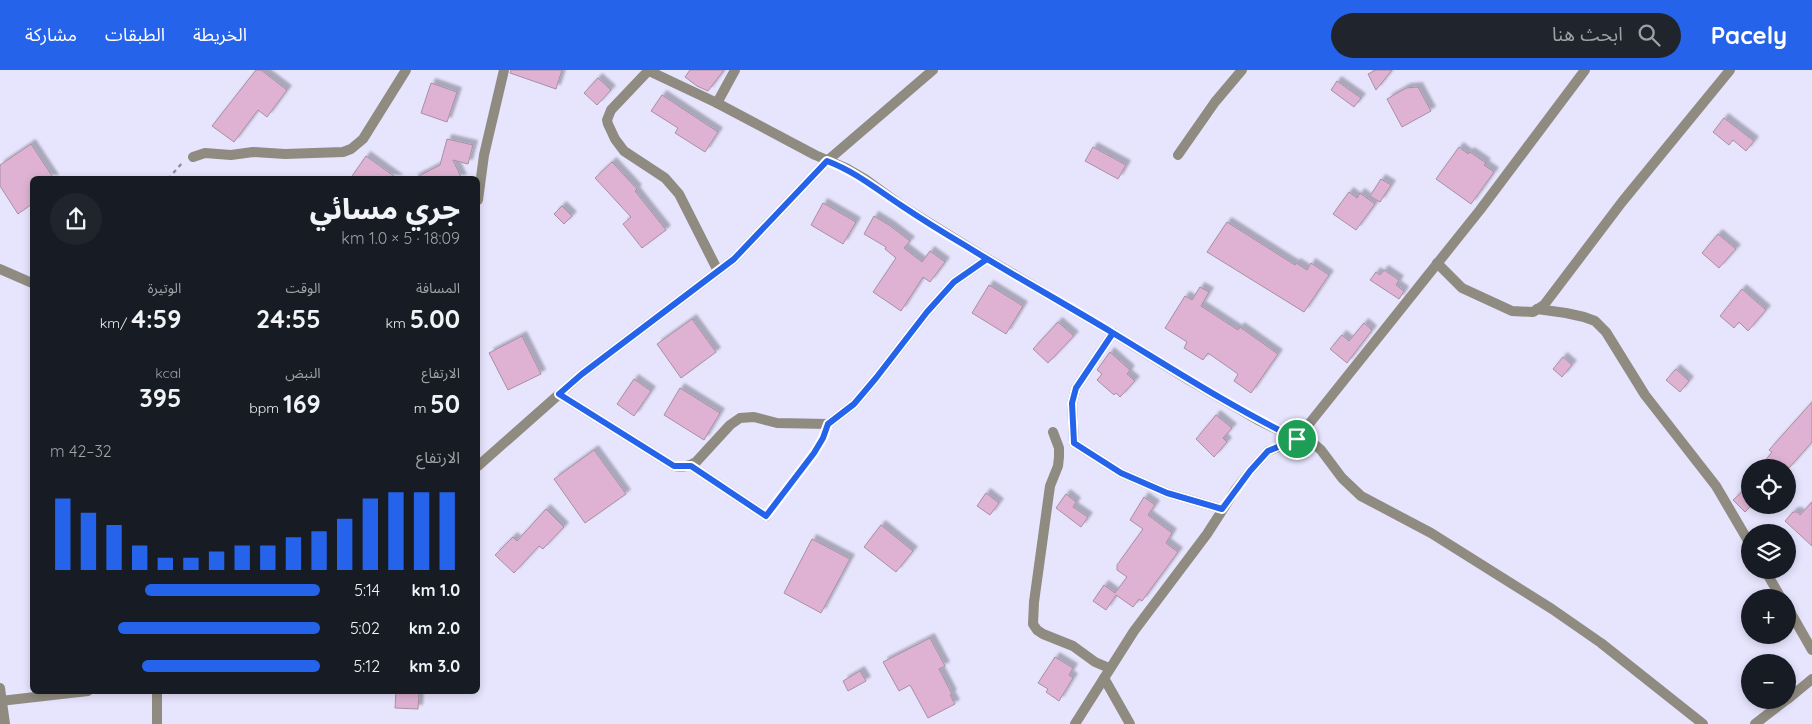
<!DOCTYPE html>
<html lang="ar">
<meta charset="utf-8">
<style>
body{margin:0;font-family:Quicksand,"Noto Sans Arabic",sans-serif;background:#20242c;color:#f1f3f6;direction:rtl;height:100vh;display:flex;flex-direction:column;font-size:19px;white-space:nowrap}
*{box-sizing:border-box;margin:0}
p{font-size:16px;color:#9ea1a6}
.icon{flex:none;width:28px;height:28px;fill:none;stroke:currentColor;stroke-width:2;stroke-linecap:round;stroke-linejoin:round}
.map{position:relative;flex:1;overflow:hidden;direction:ltr}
.sheet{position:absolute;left:30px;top:106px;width:450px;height:518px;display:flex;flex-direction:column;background:#171b24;border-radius:8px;box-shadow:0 2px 8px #0003;direction:rtl}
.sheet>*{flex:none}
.buttons{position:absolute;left:1741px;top:389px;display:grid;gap:10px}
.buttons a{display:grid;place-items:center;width:55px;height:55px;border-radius:50%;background:#171b24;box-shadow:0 2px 8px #0003;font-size:25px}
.pin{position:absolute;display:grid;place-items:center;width:42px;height:42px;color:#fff;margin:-21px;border:2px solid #fff;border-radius:50%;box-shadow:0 1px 5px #0007}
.round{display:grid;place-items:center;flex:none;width:52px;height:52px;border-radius:26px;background:#20242c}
.overview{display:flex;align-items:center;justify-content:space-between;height:85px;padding:0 20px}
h1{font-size:28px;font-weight:800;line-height:38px}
.stats{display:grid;grid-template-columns:repeat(3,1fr);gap:8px;height:85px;padding:5px 20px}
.stats div{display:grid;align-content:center}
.stats b{font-size:25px;font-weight:800}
.stats small{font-size:14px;font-weight:400}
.stats p{font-size:14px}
.chart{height:140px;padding:10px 20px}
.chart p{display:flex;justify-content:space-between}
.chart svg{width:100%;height:90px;margin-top:5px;stroke:#2563eb;stroke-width:6}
ul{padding:0 20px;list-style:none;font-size:16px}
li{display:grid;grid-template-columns:80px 60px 1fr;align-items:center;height:38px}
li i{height:12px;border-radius:6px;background:#2563eb}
header{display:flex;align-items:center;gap:30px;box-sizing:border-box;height:70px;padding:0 25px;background:#2563eb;color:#fff}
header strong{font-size:24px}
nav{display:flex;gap:28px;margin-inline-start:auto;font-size:18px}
.search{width:350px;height:45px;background:#20242c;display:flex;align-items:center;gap:12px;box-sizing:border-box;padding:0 18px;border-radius:28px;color:#9ea1a6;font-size:19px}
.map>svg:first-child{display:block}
.building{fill:#dfb2d3;stroke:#a790a1;filter:url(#shadow)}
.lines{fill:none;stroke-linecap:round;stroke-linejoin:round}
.path{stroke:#8f8d9f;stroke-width:2.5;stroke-dasharray:4 4;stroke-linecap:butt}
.street{stroke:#8f8b80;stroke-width:10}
.route-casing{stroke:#fff;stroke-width:10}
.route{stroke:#2563eb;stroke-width:6}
</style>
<header>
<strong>Pacely</strong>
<div class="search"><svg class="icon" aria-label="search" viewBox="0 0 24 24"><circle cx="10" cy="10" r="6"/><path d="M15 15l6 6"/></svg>ابحث هنا</div>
<nav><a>الخريطة</a><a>الطبقات</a><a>مشاركة</a></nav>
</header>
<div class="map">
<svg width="1812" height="654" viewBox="0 0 1812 654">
<defs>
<filter id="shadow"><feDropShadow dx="4.5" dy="-4.5" stdDeviation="1" flood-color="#0004"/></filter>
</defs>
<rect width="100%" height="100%" fill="#e7e4fe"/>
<g class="building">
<polygon points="256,0 261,0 287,20 267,47 258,40 234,72 212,56"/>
<polygon points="511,0 562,0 556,19 510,3"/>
<polygon points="690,0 724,0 708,21 697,16 685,7"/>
<polygon points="1376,0 1392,0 1376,20 1368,4"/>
<polygon points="598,8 611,20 597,35 584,23"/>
<polygon points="1337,11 1361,28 1354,37 1331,20"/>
<polygon points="431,13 457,22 447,52 421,43"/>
<polygon points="1418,17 1431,41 1402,57 1387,29 1406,18"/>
<polygon points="662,25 718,62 705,82 675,63 678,58 651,41"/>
<polygon points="1724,48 1754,71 1746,81 1733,70 1729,75 1713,62"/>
<polygon points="447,69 473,75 468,94 453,90 462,109 413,109 440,95"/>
<polygon points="31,74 54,109 32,109 32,134 18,144 0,116 0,95"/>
<polygon points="1093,77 1126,95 1118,109 1085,91"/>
<polygon points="1459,77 1468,84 1470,82 1486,93 1484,95 1494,102 1471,134 1436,109"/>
<polygon points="366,86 398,109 350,109"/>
<polygon points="612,92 637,119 635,121 666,160 642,178 623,154 631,147 595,108"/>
<polygon points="1381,109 1391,115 1380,132 1370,126"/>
<polygon points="1349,122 1357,128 1360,123 1375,134 1356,160 1333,144"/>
<polygon points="823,133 856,152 843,174 811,155"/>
<polygon points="562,136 572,146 564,154 554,144"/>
<polygon points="874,146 889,155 910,171 904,178 922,192 930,181 945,192 930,212 923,207 901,241 873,222 896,188 885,179 886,177 864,164"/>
<polygon points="1227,152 1295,195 1296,193 1307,200 1311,193 1329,205 1304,242 1207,182"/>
<polygon points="1718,164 1736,179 1719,198 1702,183"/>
<polygon points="1384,200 1399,210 1396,215 1404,221 1399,229 1370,210 1376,202 1380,205"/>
<polygon points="989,215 1023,236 1006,264 972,243"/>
<polygon points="1200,217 1209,222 1201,236 1238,260 1240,257 1278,284 1251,323 1234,311 1238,304 1208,283 1203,290 1184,278 1187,272 1165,258 1185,226 1192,230"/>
<polygon points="1742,219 1766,240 1748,261 1739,252 1734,258 1720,246"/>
<polygon points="692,249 716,282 681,308 657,274"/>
<polygon points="1058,252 1074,266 1048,293 1033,279"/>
<polygon points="1364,253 1372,260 1347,293 1330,279 1342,265 1349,271"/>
<polygon points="522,266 541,304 508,320 489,283"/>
<polygon points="1110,282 1130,300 1127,304 1135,311 1120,327 1116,323 1114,325 1097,310 1102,304 1097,300"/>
<polygon points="1563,287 1572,295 1562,307 1553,299"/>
<polygon points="1676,299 1689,311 1680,322 1666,310"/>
<polygon points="634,309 651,321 634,346 617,334"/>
<polygon points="680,318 720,343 704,370 664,345"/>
<polygon points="1812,332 1812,372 1789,398 1771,398 1764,392 1772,382 1769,380"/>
<polygon points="1216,345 1232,358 1223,368 1227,372 1214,387 1196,369"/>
<polygon points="594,380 626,424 585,453 554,409"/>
<polygon points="1750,421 1750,437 1745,442 1733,430 1742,422 1745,425"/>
<polygon points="986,423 999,433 990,445 977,436"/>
<polygon points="1066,424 1076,432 1073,437 1088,447 1081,457 1056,438"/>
<polygon points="1144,427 1155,435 1148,445 1172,463 1166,473 1178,482 1142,531 1139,529 1133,537 1116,525 1106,540 1093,531 1104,515 1115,523 1127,507 1117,500 1117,495 1143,459 1130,450"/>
<polygon points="1812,432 1812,476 1785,451 1793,442 1798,442 1800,445"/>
<polygon points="546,439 564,457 543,479 539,476 514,503 495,485 513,467 517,471"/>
<polygon points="881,455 913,481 896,502 864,477"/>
<polygon points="812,469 850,489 821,543 784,523"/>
<polygon points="930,568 945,596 939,599 952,624 950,625 955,634 928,648 910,615 899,621 883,592"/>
<polygon points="1055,587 1073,598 1069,605 1073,608 1059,631 1046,622 1048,619 1038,613"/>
<polygon points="860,601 866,611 848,621 843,611"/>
<polygon points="396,621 419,621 418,639 395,638"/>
</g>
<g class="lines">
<g class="path">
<polyline points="168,109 183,92"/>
<polyline points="773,437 814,383 824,365"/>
</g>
<g class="street">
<polyline points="647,0 717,33 815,85 846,98 865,109 902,136 981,185 1113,263 1189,310 1258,350 1297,369"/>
<polyline points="648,1 611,40 607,50 608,54 615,69 624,81 665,108 679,124 718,201"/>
<polyline points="717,33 735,0"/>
<polyline points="1178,85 1215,32 1242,0"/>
<polyline points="193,87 205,83 231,85 253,82 285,84 343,82 351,79 363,69 406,0"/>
<polyline points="478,130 484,85 504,0"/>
<polyline points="1437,193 1462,218 1512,241 1533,242 1544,235 1622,132 1730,0"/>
<polyline points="0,199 32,213"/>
<polyline points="1537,239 1566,243 1584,247 1595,251 1606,262 1645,325 1716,416 1750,474"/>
<polyline points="1113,263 1076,318 1072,333 1074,373 1121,403 1167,423 1222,439"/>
<path d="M 559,324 L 674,396 C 683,397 688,397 696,392 L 730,355 L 740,348 L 754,347 L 777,353 L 828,354 L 854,334 L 876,308 L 927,242 L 954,212 L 987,189"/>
<polyline points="1053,362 1059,378 1059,387 1058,396 1050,416 1034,532 1033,554 1037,560 1043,564 1073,576 1095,592 1109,598"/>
<polyline points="1297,369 1480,140 1585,0"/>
<polyline points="478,396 582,304 734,189 827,91 933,0"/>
<polyline points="691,396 766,446"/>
<polyline points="1765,500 1781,528"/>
<polyline points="1788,538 1812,580"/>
<polyline points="1104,608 1130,654"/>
<polyline points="0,618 5,654"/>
<polyline points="157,621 157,654"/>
<polyline points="1788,629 1812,609"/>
<polyline points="0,631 88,621"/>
<polyline points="1075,654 1134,561 1207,464 1236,419 1250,401 1268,381 1303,368 1313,373 1321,380 1342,408 1361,426 1431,463 1552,539 1601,573 1703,654"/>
<polyline points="1755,654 1786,630"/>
</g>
</g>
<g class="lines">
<defs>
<path id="route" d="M 1297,369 C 1233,338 1174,300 1113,263 C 1064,233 1014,206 966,176 C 944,163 923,150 902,136 C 876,119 856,102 827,91 L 734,189 L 582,304 L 559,324 L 674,396 L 691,396 L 766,446 L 814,383 L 823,368 L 828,354 L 854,334 L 876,308 L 927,242 L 954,212 L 987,189 L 1113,263 L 1076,318 L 1072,333 L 1074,373 L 1121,403 L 1167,423 L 1222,439 L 1250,401 L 1268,381 L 1297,369"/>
</defs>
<use href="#route" class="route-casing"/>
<use href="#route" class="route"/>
</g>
</svg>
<div class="buttons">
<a><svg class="icon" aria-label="locate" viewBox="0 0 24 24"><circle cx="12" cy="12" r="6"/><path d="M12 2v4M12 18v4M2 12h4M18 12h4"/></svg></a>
<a><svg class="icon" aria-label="layers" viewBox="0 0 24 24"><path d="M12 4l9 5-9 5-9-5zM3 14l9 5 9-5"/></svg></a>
<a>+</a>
<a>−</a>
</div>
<div class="pin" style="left:1297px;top:369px;background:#1e9e55"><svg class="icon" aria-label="arrive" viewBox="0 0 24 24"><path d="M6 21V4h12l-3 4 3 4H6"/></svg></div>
<section class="sheet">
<div class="overview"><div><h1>جري مسائي</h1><p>18:09 · 5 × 1.0 km</p></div><a class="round"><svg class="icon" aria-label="share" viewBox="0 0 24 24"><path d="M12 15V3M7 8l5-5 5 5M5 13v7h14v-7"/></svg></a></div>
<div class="stats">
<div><p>المسافة</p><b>5.00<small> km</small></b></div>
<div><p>الوقت</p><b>24:55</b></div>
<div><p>الوتيرة</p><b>4:59<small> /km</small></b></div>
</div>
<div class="stats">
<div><p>الارتفاع</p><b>50<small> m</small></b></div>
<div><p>النبض</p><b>169<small> bpm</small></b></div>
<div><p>kcal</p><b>395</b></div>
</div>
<div class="chart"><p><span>الارتفاع</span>32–42 m</p>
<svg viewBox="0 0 160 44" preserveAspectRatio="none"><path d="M5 44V9M15 44V16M25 44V22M35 44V32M45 44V38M55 44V38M65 44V35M75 44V32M85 44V32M95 44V28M105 44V25M115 44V19M125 44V9M135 44V6M145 44V6M155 44V6"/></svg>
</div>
<ul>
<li><b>1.0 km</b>5:14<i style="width:65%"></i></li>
<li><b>2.0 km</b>5:02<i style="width:75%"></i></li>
<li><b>3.0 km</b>5:12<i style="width:66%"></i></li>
</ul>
</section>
</div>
